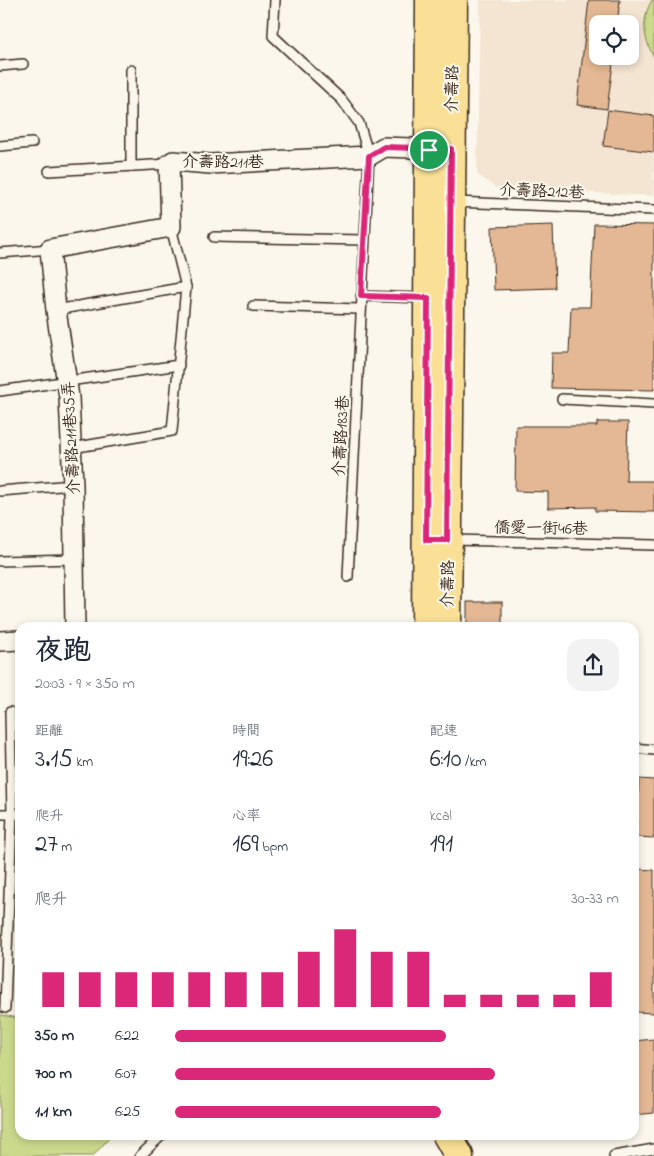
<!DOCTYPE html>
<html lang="zh-TW">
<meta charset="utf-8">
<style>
body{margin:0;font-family:"Indie Flower","LXGW WenKai TC",sans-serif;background:#f2f2f3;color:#1f2937;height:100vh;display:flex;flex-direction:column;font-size:19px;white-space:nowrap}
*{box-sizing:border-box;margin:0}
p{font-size:16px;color:#747a83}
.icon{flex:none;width:28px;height:28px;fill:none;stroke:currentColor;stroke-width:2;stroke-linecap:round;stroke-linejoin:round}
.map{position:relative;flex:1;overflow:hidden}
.details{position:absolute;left:15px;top:622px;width:624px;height:518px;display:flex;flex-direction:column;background:#fff;border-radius:15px;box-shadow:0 2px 8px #0003}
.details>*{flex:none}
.buttons{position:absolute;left:589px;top:15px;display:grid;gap:10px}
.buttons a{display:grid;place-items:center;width:50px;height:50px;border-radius:10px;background:#fff;box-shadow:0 2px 8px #0003;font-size:25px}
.pin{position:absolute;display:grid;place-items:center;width:42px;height:42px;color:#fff;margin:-21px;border:2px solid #fff;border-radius:50%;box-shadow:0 1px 5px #0007}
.round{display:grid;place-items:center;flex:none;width:52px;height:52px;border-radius:15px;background:#f2f2f3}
.summary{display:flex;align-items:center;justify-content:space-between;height:85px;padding:0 20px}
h1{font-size:28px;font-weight:600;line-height:38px}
.stats{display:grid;grid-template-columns:repeat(3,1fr);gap:8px;height:85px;padding:5px 20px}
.stats div{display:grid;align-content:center}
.stats b{font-size:25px;font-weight:600}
.stats small{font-size:14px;font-weight:400}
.stats p{font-size:14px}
.chart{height:140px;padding:10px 20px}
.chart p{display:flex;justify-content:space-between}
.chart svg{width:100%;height:90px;margin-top:5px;stroke:#db2777;stroke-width:6}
ul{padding:0 20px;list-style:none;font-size:16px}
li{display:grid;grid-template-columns:80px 60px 1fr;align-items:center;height:38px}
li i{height:12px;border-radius:6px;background:#db2777}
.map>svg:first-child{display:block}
.built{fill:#f4e4d2;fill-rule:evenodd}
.green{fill:#cbd98d;stroke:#838256}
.building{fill:#e4b894;stroke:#3b2a1e}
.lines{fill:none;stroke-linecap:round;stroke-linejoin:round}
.lane-casing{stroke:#3b2a1e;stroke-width:12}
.street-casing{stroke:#3b2a1e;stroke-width:22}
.primary-casing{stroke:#3b2a1e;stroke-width:31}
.lane{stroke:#fbf7ec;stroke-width:9}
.street{stroke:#fbf7ec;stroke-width:19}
.primary{stroke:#f9e096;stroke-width:28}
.route-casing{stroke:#fff;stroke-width:10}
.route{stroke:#db2777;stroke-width:6}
.labels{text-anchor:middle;stroke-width:4;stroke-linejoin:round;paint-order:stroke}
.street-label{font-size:16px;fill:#3b2a1e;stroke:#fbf7ec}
</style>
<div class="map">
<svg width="654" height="1156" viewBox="0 0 654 1156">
<rect width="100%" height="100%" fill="#fbf7ec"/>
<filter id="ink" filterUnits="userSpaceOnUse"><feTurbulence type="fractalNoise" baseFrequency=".02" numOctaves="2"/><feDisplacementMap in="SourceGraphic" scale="10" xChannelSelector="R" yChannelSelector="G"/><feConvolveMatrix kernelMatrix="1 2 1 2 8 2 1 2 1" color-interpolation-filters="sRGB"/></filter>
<g filter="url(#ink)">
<path class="built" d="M 480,0 L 654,0 L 654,196 L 496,188 L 477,174 ZM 598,24 L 630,24 L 630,56 L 598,56 Z"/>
<g class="green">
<path d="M 652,0 L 654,0 L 654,57 C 643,38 641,19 652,0 Z"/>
<polygon points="0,1015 20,1018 20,1135 112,1135 93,1156 0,1156"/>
</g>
<g class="building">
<polygon points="589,0 620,0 617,24 598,24 598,56 614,56 607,109 577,105"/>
<polygon points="608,110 654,116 654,152 603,146"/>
<polygon points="594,224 654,225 654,390 551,388 552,353 569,353 571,307 590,307"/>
<polygon points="553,225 555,288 494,290 492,227"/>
<polygon points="597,422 628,422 626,481 654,481 654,512 595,511 595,507 548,508 548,492 515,491 516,426 597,426"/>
<rect x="467" y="602" width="35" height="26"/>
<polygon points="639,779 654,780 654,838 636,837"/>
<polygon points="637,869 654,870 654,1013 634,1012 634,926"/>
<polygon points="654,1039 654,1113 634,1115 634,1041"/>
</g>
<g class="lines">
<defs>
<g id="lane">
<polyline points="275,0 273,36 342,100 359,123 369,156 348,577"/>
<polyline points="0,66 23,64"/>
<polyline points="131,70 131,166"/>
<polyline points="0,146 32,143"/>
<polyline points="49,171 169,164"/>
<polyline points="454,202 654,210"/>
<polyline points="214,237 363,240"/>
<polyline points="0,253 50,249"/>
<polyline points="361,296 425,298"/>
<polyline points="253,306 360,309"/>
<polyline points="56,310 186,287"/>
<polyline points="0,391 179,365"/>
<polyline points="562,399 654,404"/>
<polyline points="72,448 172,431 186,287 171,227"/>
<polyline points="0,491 73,485"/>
<polyline points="452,540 654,545"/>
<polyline points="0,561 74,559"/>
<polyline points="634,748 654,750"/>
<polyline points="0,814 20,814"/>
<polyline points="5,1008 12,814 10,712"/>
<polyline points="140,1156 162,1135"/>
<polyline points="614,1156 654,1149"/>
</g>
<g id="street">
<polyline points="75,628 73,485 69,397 56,310 50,249 171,227 169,164 173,161 210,164 369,156 384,147 439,149"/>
<polyline points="0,641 20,640"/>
</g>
<g id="primary">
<polyline points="426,628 430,0"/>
<polyline points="447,628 453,0"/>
<polyline points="447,1135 459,1156"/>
</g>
</defs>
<use href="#lane" class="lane-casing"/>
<use href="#street" class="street-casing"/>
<use href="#primary" class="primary-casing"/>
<use href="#lane" class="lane"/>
<use href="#street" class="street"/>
<use href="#primary" class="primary"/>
</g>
</g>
<g class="lines" filter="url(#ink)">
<defs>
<polygon id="route" points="384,147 451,149 447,540 426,540 428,298 361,296 369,156"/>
</defs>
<use href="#route" class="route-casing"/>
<use href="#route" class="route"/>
</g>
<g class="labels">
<g class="street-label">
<text transform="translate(451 89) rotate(-89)" y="6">介壽路</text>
<text x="223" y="167">介壽路211巷</text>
<text transform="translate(542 190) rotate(2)" y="6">介壽路212巷</text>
<text transform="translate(340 436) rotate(-87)" y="6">介壽路183巷</text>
<text transform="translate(70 438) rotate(-93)" y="6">介壽路211巷35弄</text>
<text transform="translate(541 527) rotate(1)" y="6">僑愛一街46巷</text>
<text transform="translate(447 584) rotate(-90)" y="6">介壽路</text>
</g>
</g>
</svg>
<div class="buttons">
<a><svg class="icon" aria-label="locate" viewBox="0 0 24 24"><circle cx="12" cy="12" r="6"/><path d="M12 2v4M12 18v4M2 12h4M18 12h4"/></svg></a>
</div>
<div class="pin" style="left:429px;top:150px;background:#1e9e55"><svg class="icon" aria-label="arrive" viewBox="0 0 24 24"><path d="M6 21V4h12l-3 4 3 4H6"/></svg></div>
<section class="details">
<div class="summary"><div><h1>夜跑</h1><p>20:03 · 9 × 350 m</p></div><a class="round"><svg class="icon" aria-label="share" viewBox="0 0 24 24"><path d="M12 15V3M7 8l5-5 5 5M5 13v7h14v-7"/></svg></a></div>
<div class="stats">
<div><p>距離</p><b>3.15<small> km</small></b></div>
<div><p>時間</p><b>19:26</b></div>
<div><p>配速</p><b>6:10<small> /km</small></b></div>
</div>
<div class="stats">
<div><p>爬升</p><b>27<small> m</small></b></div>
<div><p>心率</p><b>169<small> bpm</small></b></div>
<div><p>kcal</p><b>191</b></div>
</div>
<div class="chart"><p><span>爬升</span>30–33 m</p>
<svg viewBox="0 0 160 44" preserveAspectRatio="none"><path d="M5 44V27M15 44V27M25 44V27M35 44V27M45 44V27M55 44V27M65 44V27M75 44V17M85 44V6M95 44V17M105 44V17M115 44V38M125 44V38M135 44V38M145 44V38M155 44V27"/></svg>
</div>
<ul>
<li><b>350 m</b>6:22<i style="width:61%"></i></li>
<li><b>700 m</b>6:07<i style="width:72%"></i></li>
<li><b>1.1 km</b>6:25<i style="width:60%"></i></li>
</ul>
</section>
</div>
